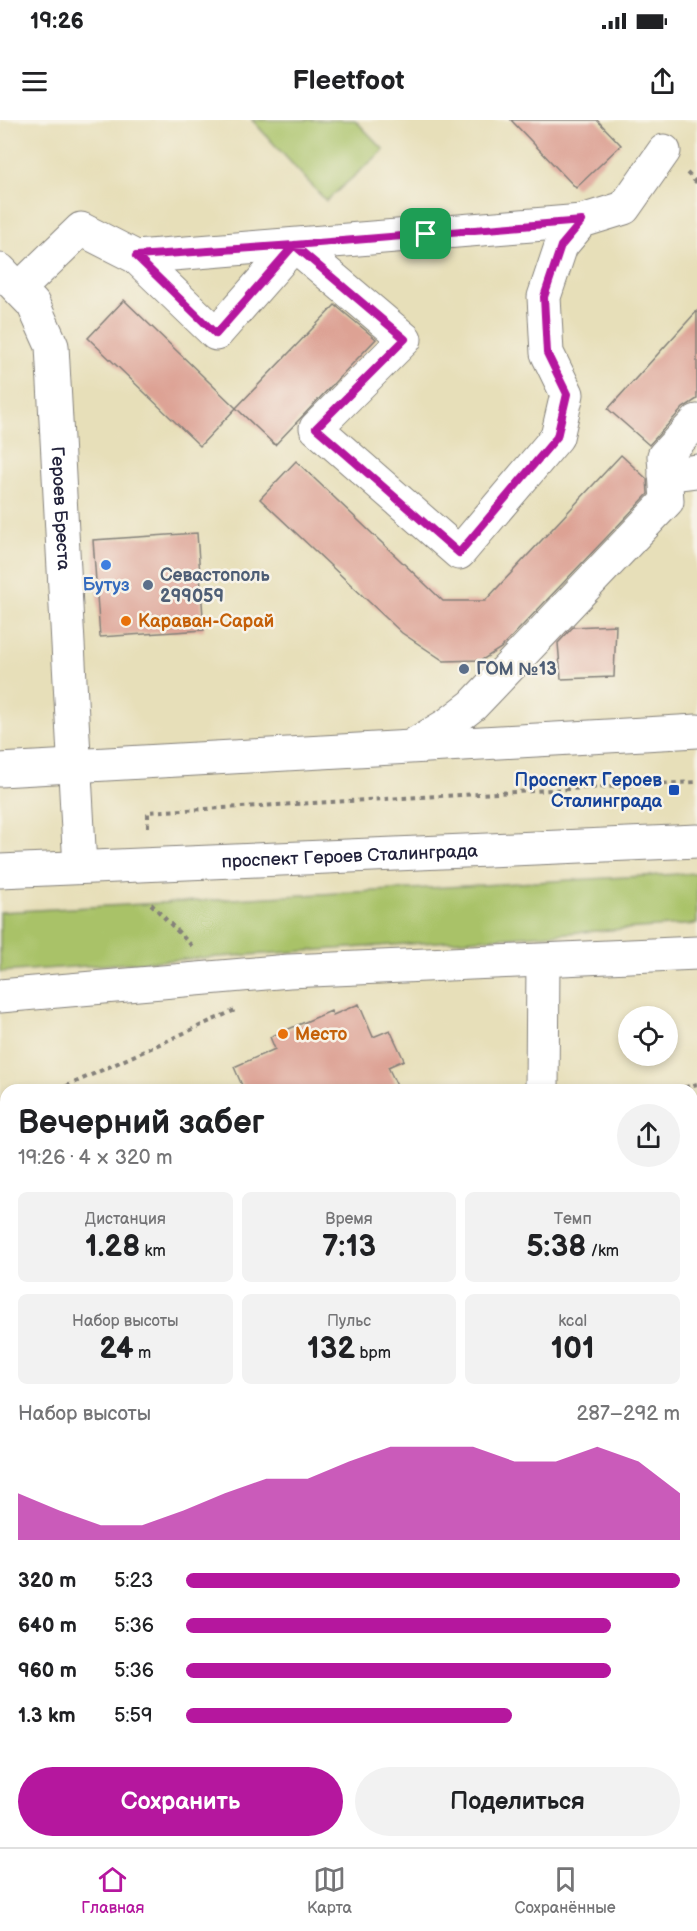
<!DOCTYPE html>
<html lang="ru">
<meta charset="utf-8">
<style>
body{margin:0;font-family:"Balsamiq Sans",sans-serif;background:#f2f2f2;color:#202124;height:100vh;display:flex;flex-direction:column;font-size:22px;white-space:nowrap}
*{box-sizing:border-box;margin:0}
p{font-size:20px;color:#757577}
.icon{flex:none;width:33px;height:33px;fill:none;stroke:currentColor;stroke-width:2;stroke-linecap:round;stroke-linejoin:round}
.map{position:relative;flex:1;overflow:hidden}
.sheet{position:absolute;left:0px;top:964px;width:698px;height:764px;display:flex;flex-direction:column;background:#fff;border-radius:18px 18px 0 0;box-shadow:0 3px 9px #0003}
.sheet>*{flex:none}
.tools{position:absolute;left:618px;top:886px;display:grid;gap:12px}
.tools a{display:grid;place-items:center;width:60px;height:60px;border-radius:50%;background:#fff;box-shadow:0 3px 9px #0003;font-size:30px}
.pin{position:absolute;display:grid;place-items:center;width:51px;height:51px;color:#fff;margin:-26px;border-radius:12px;box-shadow:0 3px 9px #0006}
.round{display:grid;place-items:center;flex:none;width:63px;height:63px;border-radius:32px;background:#f2f2f2}
.overview{display:flex;align-items:center;justify-content:space-between;height:102px;padding:0 18px}
h1{font-size:33px;font-weight:800;line-height:45px}
.figures{display:grid;grid-template-columns:repeat(3,1fr);gap:9px;height:102px;padding:6px 18px}
.figures div{display:grid;align-content:center;border-radius:9px;background:#f2f2f2;text-align:center}
.figures b{font-size:30px;font-weight:800}
.figures small{font-size:16px;font-weight:400}
.figures p{font-size:16px}
.chart{height:168px;padding:12px 18px}
.chart p{display:flex;justify-content:space-between}
.chart svg{width:100%;height:108px;margin-top:6px;fill:#b5179e;opacity:.7}
.action{display:flex;gap:12px;margin-top:auto;padding:12px 18px}
.action a{flex:1;height:69px;border-radius:36px;background:#b5179e;color:#fff;font-size:24px;font-weight:800;line-height:69px;text-align:center}
.action a+a{background:#f2f2f2;color:#202124}
ul{padding:0 18px;list-style:none;font-size:20px}
li{display:grid;grid-template-columns:96px 72px 1fr;align-items:center;height:45px}
li i{height:15px;border-radius:8px;background:#b5179e}
.status{display:flex;justify-content:space-between;align-items:center;height:42px;padding:0 30px;background:#fff;direction:ltr}
.status svg{height:16px;fill:currentColor}
header{display:flex;justify-content:space-between;align-items:center;height:78px;padding:0 18px;background:#fff;font-size:27px;font-weight:800}
.tabs{display:flex;justify-content:space-around;align-items:center;height:84px;border-top:2px solid #e0e0e0;background:#fff;font-size:16px;color:#757577}
.tabs a{display:grid;justify-items:center;gap:3px}
.tabs .active{color:#b5179e}
.map>svg:first-child{display:block}
.green{fill:#a9c268;stroke:#667252;stroke-width:1.5}
.building{fill:#dda294}
.lines{fill:none;stroke-linecap:round;stroke-linejoin:round}
.minor-casing{stroke:#84807a;stroke-width:35}
.major-casing{stroke:#84807a;stroke-width:35}
.path{stroke:#84807a;stroke-width:4;stroke-dasharray:4.5 4.5;stroke-linecap:butt}
.minor{stroke:#fff;stroke-width:33}
.major{stroke:#fff;stroke-width:33}
.route-casing{stroke:#fff;stroke-width:12}
.route{stroke:#b5179e;stroke-width:8}
.shop-dot{fill:#3f7fe0;stroke:#f7f3e8;stroke-width:2}
.service-dot{fill:#5c6f8a;stroke:#f7f3e8;stroke-width:2}
.food-dot{fill:#e8710a;stroke:#f7f3e8;stroke-width:2}
.transit-dot{fill:#1a4fb4;stroke:#f7f3e8;stroke-width:2}
.labels{text-anchor:middle;stroke-width:5;stroke-linejoin:round;paint-order:stroke}
.street-label{font-size:18px;fill:#22223b;stroke:#f7f3e8}
.service-label{font-size:18px;font-weight:bold;fill:#4e5e75;stroke:#f7f3e8;text-anchor:start}
.shop-label{font-size:18px;font-weight:bold;fill:#366cbe;stroke:#f7f3e8}
.food-label{font-size:18px;font-weight:bold;fill:#c56008;stroke:#f7f3e8;text-anchor:start}
.transit-label{font-size:18px;font-weight:bold;fill:#164399;stroke:#f7f3e8;text-anchor:end}
</style>
<div class="status"><b>19:26</b><svg viewBox="0 0 49 12"><path d="M0 12V9h3v3zM5 12V6h3v6zM10 12V3h3v9zM15 12V0h3v12zM26 1h20v11H26zM47 4h2v5h-2z"/></svg></div>
<header><svg class="icon" aria-label="menu" viewBox="0 0 24 24"><path d="M4 6h16M4 12h16M4 18h16"/></svg>Fleetfoot<svg class="icon" aria-label="share" viewBox="0 0 24 24"><path d="M12 15V3M7 8l5-5 5 5M5 13v7h14v-7"/></svg></header>
<div class="map">
<svg width="697" height="1727" viewBox="0 0 697 1727">
<rect width="100%" height="100%" fill="#f7f3e8"/>
<filter id="ink" filterUnits="userSpaceOnUse"><feTurbulence type="fractalNoise" baseFrequency=".0167" numOctaves="2"/><feDisplacementMap in="SourceGraphic" scale="12" xChannelSelector="R" yChannelSelector="G"/><feConvolveMatrix kernelMatrix="1 2 1 2 8 2 1 2 1" color-interpolation-filters="sRGB"/></filter>
<filter id="wash" filterUnits="userSpaceOnUse"><feTurbulence type="fractalNoise" baseFrequency=".008" numOctaves="4" result="noise"/><feDisplacementMap in="SourceGraphic" scale="24" xChannelSelector="R" yChannelSelector="G"/><feGaussianBlur stdDeviation="1.35" result="paint"/><feColorMatrix in="noise" values="0 0 0 0 0 0 0 0 0 0 0 0 0 0 0 0 0 1.4 0 .05"/><feComposite in="paint" operator="in"/></filter>
<g filter="url(#wash)">
<rect width="100%" height="100%" fill="#e7dfb9"/>
<g class="green">
<polygon points="252,0 355,0 384,30 326,81"/>
<polygon points="697,753 697,804 0,852 0,792"/>
<polygon points="6,1187 6,1292 0,1294 0,1190"/>
<polygon points="6,1619 6,1712 0,1697 0,1622"/>
<polygon points="10,1722 75,1722 77,1727 12,1727"/>
<polygon points="250,1722 298,1722 286,1727 252,1727"/>
</g>
<g id="blocks">
<g class="building">
<polygon points="511,0 597,0 621,25 576,68"/>
<polygon points="124,180 236,288 200,326 88,218"/>
<polygon points="335,185 376,219 275,325 236,288"/>
<polygon points="697,191 697,279 683,288 649,325 608,289"/>
<polygon points="621,335 647,359 648,374 501,528 482,540 444,541 402,513 260,379 296,341 443,481 485,481"/>
<polygon points="197,413 204,510 100,517 93,420"/>
<polygon points="616,505 614,557 561,559 558,523 573,507"/>
<polygon points="359,884 373,917 390,910 404,940 388,947 399,970 244,970 234,947 275,929 270,917 331,891 333,895"/>
</g>
</g>
</g>
<g filter="url(#ink)">
<use href="#blocks" fill-opacity="0" stroke="#84807a" stroke-width="1.5"/>
<g class="lines">
<defs>
<g id="minor">
<polyline points="136,137 582,101 624,88 664,31"/>
<path id="s1" d="M 0,150 L 33,184 L 52,226 L 80,747"/>
<polyline points="19,169 81,109 136,137 216,214 294,125 405,219 316,308 459,433 557,317 567,274 547,233 544,177 561,126 582,101"/>
<polyline points="665,355 697,351"/>
<polyline points="415,624 447,605 473,585 667,381 664,336 697,301"/>
<polyline points="0,650 697,611"/>
<polyline points="0,876 289,851 697,833"/>
<polyline points="542,970 543,841"/>
<polyline points="692,1098 697,1096"/>
<polyline points="0,1160 6,1157"/>
<polyline points="0,1441 6,1439"/>
<polyline points="0,1490 6,1506"/>
<polyline points="0,1599 6,1596"/>
<polyline points="692,1706 697,1704"/>
<polyline points="232,1722 234,1727"/>
<polyline points="642,1727 654,1722"/>
</g>
<g id="major">
<path id="s2" d="M 0,751 L 697,721"/>
</g>
</defs>
<use href="#minor" class="minor-casing"/>
<use href="#major" class="major-casing"/>
<g class="path">
<polyline points="687,53 697,63"/>
<polyline points="148,707 148,692 697,662"/>
<polyline points="151,784 192,826"/>
<polyline points="58,970 235,890"/>
<polyline points="676,970 697,964"/>
<polyline points="0,997 6,994"/>
<polyline points="92,1722 94,1727"/>
</g>
<use href="#minor" class="minor"/>
<use href="#major" class="major"/>
</g>
</g>
<g class="lines" filter="url(#ink)">
<defs>
<polyline id="route" points="426,114 294,125 216,214 136,136 294,125 405,219 316,308 459,433 557,317 567,274 547,233 544,177 561,126 582,101 426,114"/>
</defs>
<use href="#route" class="route-casing"/>
<use href="#route" class="route"/>
</g>
<circle class="shop-dot" cx="106" cy="445" r="6"/>
<g class="service-dot">
<circle cx="148" cy="465" r="6"/>
<circle cx="464" cy="549" r="6"/>
</g>
<g class="food-dot">
<circle cx="126" cy="501" r="6"/>
<circle cx="283" cy="914" r="6"/>
</g>
<rect class="transit-dot" x="668" y="664" width="12" height="12" rx="3"/>
<g class="labels">
<g class="street-label">
<text dy="6" stroke="none"><textPath href="#s1" startOffset="256">Героев Бреста</textPath></text>
<text dy="6" stroke="none"><textPath href="#s2" startOffset="350">проспект Героев Сталинграда</textPath></text>
</g>
<g class="service-label">
<text x="160" y="461">Севастополь<tspan x="160" dy="21">299059</tspan></text>
<text x="476" y="555">ГОМ №13</text>
</g>
<g class="shop-label">
<text x="106" y="471">Бутуз</text>
</g>
<g class="food-label">
<text x="138" y="507">Караван-Сарай</text>
<text x="295" y="920">Место</text>
</g>
<g class="transit-label">
<text x="662" y="666">Проспект Героев<tspan x="662" dy="21">Сталинграда</tspan></text>
</g>
</g>
</svg>
<div class="tools">
<a><svg class="icon" aria-label="locate" viewBox="0 0 24 24"><circle cx="12" cy="12" r="6"/><path d="M12 2v4M12 18v4M2 12h4M18 12h4"/></svg></a>
</div>
<div class="pin" style="left:426px;top:114px;background:#1e9e55"><svg class="icon" aria-label="arrive" viewBox="0 0 24 24"><path d="M6 21V4h12l-3 4 3 4H6"/></svg></div>
<section class="sheet">
<div class="overview"><div><h1>Вечерний забег</h1><p>19:26 · 4 × 320 m</p></div><a class="round"><svg class="icon" aria-label="share" viewBox="0 0 24 24"><path d="M12 15V3M7 8l5-5 5 5M5 13v7h14v-7"/></svg></a></div>
<div class="figures">
<div><p>Дистанция</p><b>1.28<small> km</small></b></div>
<div><p>Время</p><b>7:13</b></div>
<div><p>Темп</p><b>5:38<small> /km</small></b></div>
</div>
<div class="figures">
<div><p>Набор высоты</p><b>24<small> m</small></b></div>
<div><p>Пульс</p><b>132<small> bpm</small></b></div>
<div><p>kcal</p><b>101</b></div>
</div>
<div class="chart"><p><span>Набор высоты</span>287–292 m</p>
<svg viewBox="0 0 160 44" preserveAspectRatio="none"><path d="M0 44V25L10 32L20 38L30 38L40 32L50 25L60 19L70 19L80 12L90 6L100 6L110 6L120 12L130 12L140 6L150 12L160 25V44z"/></svg>
</div>
<ul>
<li><b>320 m</b>5:23<i style="width:100%"></i></li>
<li><b>640 m</b>5:36<i style="width:86%"></i></li>
<li><b>960 m</b>5:36<i style="width:86%"></i></li>
<li><b>1.3 km</b>5:59<i style="width:66%"></i></li>
</ul>
<div class="action"><a>Сохранить</a><a>Поделиться</a></div>
</section>
</div>
<nav class="tabs">
<a class="active"><svg class="icon" aria-label="home" viewBox="0 0 24 24"><path d="M3 11l9-7 9 7M6 9v11h12V9"/></svg>Главная</a>
<a><svg class="icon" aria-label="map" viewBox="0 0 24 24"><path d="M3 6l6-2 6 2 6-2v14l-6 2-6-2-6 2zM9 4v14M15 6v14"/></svg>Карта</a>
<a><svg class="icon" aria-label="saved" viewBox="0 0 24 24"><path d="M7 4h10v16l-5-4-5 4z"/></svg>Сохранённые</a>
</nav>
